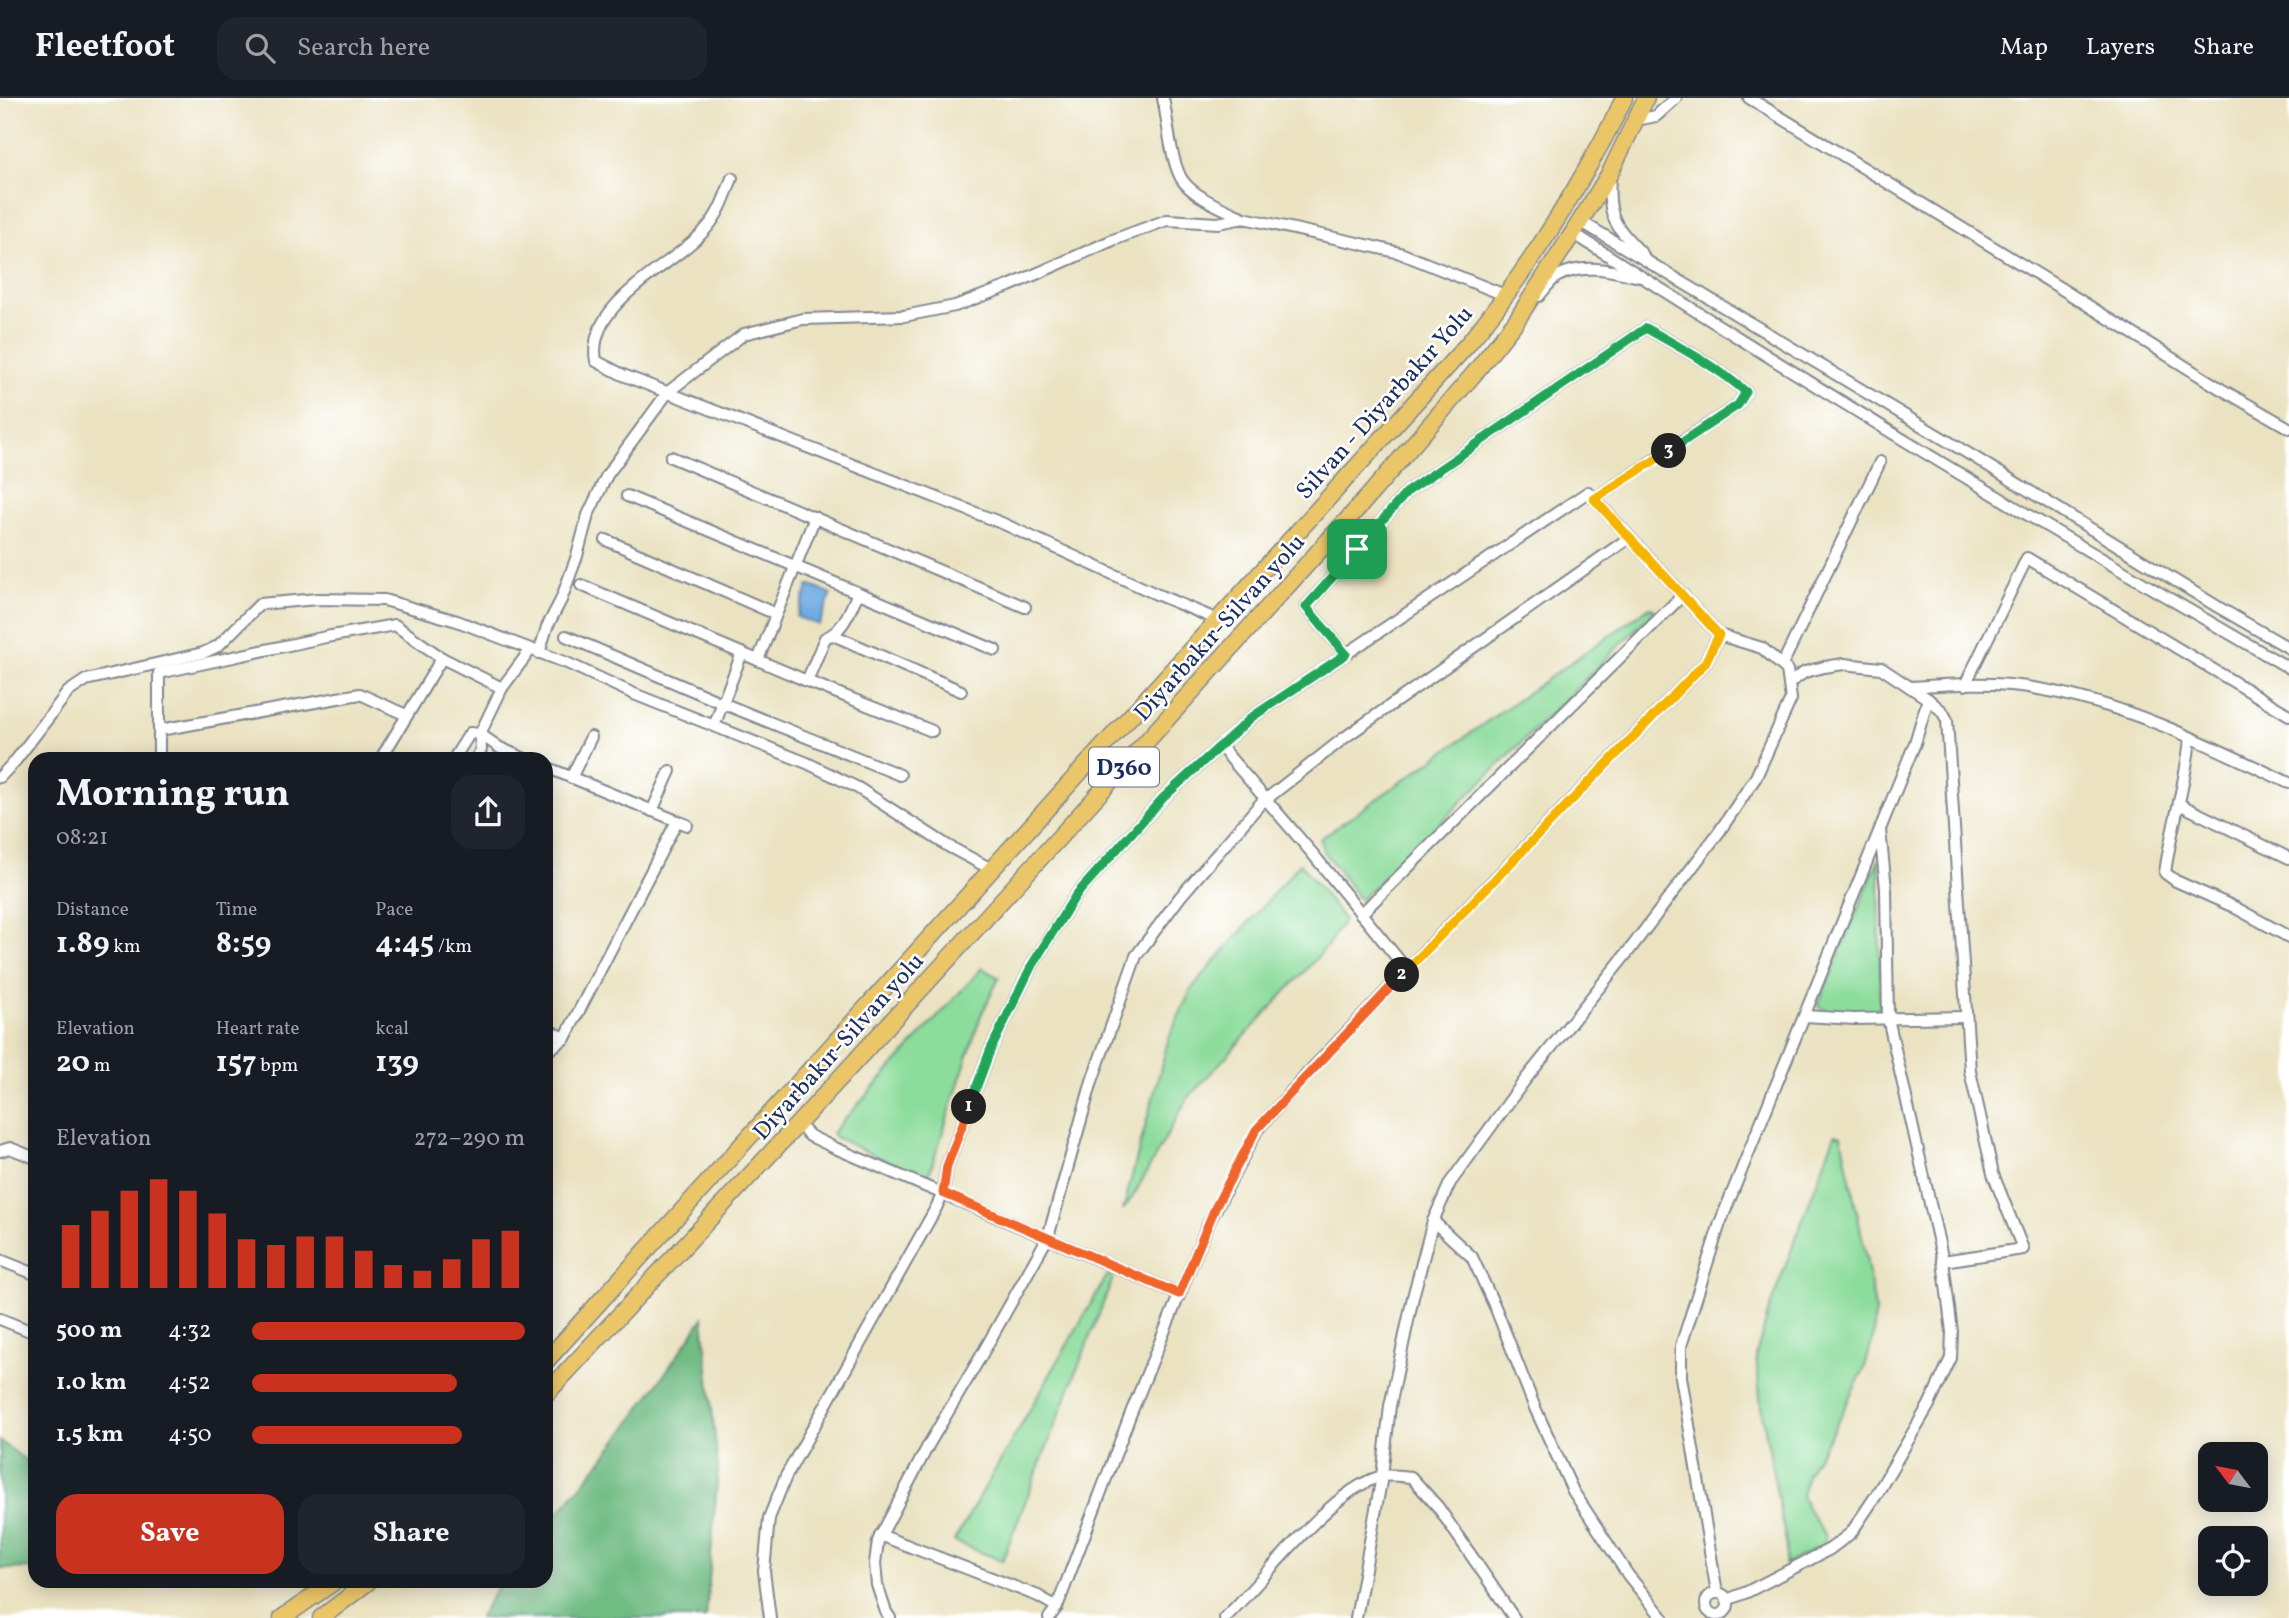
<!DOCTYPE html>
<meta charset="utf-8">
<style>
body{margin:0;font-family:Vollkorn,serif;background:#20242c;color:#f1f3f6;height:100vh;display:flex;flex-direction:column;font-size:26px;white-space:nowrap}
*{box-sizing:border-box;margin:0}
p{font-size:23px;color:#9ea1a6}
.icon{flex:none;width:38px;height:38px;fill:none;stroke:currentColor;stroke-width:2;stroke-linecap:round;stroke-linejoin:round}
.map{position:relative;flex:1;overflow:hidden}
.panel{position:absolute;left:28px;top:654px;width:525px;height:836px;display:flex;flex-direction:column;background:#171b24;border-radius:21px;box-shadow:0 4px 18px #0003}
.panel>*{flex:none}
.needle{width:46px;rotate:302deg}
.buttons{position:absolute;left:2198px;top:1344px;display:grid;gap:14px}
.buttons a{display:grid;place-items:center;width:70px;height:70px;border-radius:14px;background:#171b24;box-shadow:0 4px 18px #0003;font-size:35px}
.pin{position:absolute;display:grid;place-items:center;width:60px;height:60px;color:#fff;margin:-30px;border-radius:14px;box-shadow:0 4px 10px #0006}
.km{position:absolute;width:35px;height:35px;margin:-18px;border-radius:50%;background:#222;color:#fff;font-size:19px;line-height:35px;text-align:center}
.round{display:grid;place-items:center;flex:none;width:74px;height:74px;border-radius:21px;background:#20242c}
.headline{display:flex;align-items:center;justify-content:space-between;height:119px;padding:0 28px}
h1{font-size:38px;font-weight:700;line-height:52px}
.metrics{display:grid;grid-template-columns:repeat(3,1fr);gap:10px;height:119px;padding:7px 28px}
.metrics div{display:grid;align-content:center}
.metrics b{font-size:30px;font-weight:700}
.metrics small{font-size:19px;font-weight:400}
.metrics p{font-size:19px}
.chart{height:196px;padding:14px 28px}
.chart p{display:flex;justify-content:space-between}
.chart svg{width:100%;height:126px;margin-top:7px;stroke:#c8321e;stroke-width:6}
.primary-button{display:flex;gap:14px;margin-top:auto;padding:14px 28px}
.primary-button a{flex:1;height:80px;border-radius:21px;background:#c8321e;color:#fff;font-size:28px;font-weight:700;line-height:80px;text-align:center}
.primary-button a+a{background:#20242c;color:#f1f3f6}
ul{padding:0 28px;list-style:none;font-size:23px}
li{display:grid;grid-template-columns:112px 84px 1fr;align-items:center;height:52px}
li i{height:18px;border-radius:9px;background:#c8321e}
header{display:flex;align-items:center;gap:42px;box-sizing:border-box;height:98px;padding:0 35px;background:#171b24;border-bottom:2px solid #363941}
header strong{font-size:33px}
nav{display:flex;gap:38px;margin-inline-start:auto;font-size:24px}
.search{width:490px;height:63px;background:#20242c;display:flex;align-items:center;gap:18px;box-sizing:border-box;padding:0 24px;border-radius:21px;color:#9ea1a6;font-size:26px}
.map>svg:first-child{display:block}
.green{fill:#8cdc9b;stroke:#54867c;stroke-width:2}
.forest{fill:#71bc83;stroke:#467670;stroke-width:2}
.water{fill:#70ace1;stroke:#466ea0;stroke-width:2}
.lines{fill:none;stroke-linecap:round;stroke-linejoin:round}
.minor-casing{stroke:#828890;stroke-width:14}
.highway-casing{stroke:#828890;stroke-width:19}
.minor{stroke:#fff;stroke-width:10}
.highway{stroke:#ebc669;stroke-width:16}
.split-1-casing{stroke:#fff;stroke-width:14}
.split-2-casing{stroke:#fff;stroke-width:14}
.split-3-casing{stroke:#fff;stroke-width:14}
.split-4-casing{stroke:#fff;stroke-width:14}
.split-1{stroke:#22a559;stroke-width:9}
.split-2{stroke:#f0652b;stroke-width:9}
.split-3{stroke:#f5b400;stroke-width:9}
.split-4{stroke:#22a559;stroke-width:9}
.labels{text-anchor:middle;stroke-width:5;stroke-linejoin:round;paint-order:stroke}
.shield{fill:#fff;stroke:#5f6d8e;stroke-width:2}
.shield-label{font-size:23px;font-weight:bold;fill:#1b2f5e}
.street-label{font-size:24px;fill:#1b2f5e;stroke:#fff}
</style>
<header>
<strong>Fleetfoot</strong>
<div class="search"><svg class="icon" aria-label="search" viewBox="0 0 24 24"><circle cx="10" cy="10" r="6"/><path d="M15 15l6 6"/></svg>Search here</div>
<nav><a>Map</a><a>Layers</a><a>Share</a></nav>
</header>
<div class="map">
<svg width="2289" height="1520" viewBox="0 0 2289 1520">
<rect width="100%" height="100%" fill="#fff"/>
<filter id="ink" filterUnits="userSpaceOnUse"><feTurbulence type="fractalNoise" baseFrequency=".0143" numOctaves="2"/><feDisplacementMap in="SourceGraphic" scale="14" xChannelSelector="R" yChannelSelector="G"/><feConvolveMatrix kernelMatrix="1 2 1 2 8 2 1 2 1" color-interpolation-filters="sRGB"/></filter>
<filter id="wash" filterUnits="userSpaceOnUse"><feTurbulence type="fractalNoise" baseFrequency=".00686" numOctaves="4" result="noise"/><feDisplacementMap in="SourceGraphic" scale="28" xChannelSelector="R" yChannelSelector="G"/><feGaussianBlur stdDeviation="1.57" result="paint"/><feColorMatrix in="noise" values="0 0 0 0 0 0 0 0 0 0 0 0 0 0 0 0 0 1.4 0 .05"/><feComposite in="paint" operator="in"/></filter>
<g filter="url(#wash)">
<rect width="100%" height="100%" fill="#eae2c1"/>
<g class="green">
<polygon points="1650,509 1655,512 1420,745 1360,802 1323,752 1320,741"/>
<polygon points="1879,761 1880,908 1873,914 1828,914 1818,907"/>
<polygon points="1300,765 1344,822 1325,851 1187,1001 1134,1097 1123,1112 1169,939 1192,890"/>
<polygon points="982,870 999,880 981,917 927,1082 835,1039 832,1035"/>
<polygon points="1835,1036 1841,1038 1865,1153 1875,1212 1873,1240 1865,1269 1835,1329 1807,1376 1802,1398 1807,1410 1825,1438 1824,1447 1785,1467 1787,1450 1761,1309 1756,1257 1770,1209"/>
<polygon points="1111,1176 1113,1180 1002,1463 954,1443 1107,1178"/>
</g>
<g class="forest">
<path d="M 703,1220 L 718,1371 L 706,1520 L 479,1520 L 500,1484 L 546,1484 L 546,1428 C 605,1364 654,1292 703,1220 Z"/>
<polygon points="0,1343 35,1369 35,1470 0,1471"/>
</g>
<polygon class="water" points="809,487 831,496 819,527 797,519"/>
</g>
<g filter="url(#ink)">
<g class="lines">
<defs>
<g id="minor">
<path d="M 1163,0 C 1168,24 1170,59 1181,80 C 1191,98 1226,112 1244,120"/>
<polyline points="1749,0 2065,193 2221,291 2289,330"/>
<polyline points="1637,22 1656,18 1676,0"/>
<path d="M 1610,79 C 1607,120 1615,128 1643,157"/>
<path d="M 732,80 C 725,99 719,117 705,132 C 674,168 585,204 596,263 L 623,277 L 1004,426 L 1156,496 L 1218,522"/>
<polyline points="1580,123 1974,359 2218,509 2289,550"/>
<path d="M 1573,135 C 1808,286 2047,431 2289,570"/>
<path d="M 1539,198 C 1545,191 1551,182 1558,178 C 1582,165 1611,172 1635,178"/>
<polyline points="671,359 1025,509"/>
<polyline points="627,398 995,552"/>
<polyline points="606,442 776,516"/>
<polyline points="581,487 807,583 932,633"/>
<polyline points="833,537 961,593"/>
<polyline points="566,538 722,605 900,677"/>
<polyline points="539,555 547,529 561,502 577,458 588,417 607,377 668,294 744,236 803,221 904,218 955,208 1009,188 1113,142 1167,122 1218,125 1244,120 1362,146 1400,155 1507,198"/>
<path d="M 1346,556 L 1306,509 L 1408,393 L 1646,230 C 1680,249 1716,268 1746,294 L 1738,307 L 1594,401"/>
<polyline points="758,562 815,419"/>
<polyline points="1782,567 1880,364"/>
<path d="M 807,583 L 825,540 C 844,533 850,512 858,495"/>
<polyline points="1789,585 1805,574 1824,569 1844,566 1881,570 1928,601 1942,613 1947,622 1970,973 1993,1076 2023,1151 1943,1163"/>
<polyline points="1965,587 2027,460 2289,617"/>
<path d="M 1910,589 C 1952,586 1997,583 2039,591 C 2127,606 2209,647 2289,685"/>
<polyline points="714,628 742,555"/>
<polyline points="160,632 360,596 406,617"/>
<path d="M 2190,640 C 2186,686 2171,729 2165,775 L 2176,783 L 2234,809 L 2289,839"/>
<polyline points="1220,648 1312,755 1407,872"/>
<polyline points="159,662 159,575 326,539 395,527 442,560 502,590"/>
<polyline points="380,662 442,560"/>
<polyline points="453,662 470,635 480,636 500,650 527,662"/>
<polyline points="475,662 481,652 480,636 502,590 531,551"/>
<polyline points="546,669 687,727"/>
<polyline points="0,679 16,662 68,594 86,582 203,555 218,548 260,506 318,501 384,502 457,523 567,565 634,596 807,665 858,690 948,748 991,771"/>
<polyline points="571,680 591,639"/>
<polyline points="2179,706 2289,760"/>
<polyline points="652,713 670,673"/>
<polyline points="1361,816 1683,497"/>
<polyline points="1805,918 1854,921 1965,919"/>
<polyline points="546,931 565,940"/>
<polyline points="546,954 565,940 677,723"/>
<polyline points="798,1026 810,1038 835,1050 1179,1196"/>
<polyline points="0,1053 10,1050 35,1060"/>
<polyline points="1433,1123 1472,1159 1496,1211 1535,1310 1573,1393 1628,1477 1663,1520"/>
<polyline points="0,1162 35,1176"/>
<polyline points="0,1221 35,1235"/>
<polyline points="880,1437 1038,1498 1057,1509"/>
<circle cx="1717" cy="1506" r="11"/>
<polyline points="1717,1495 1681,1279 1681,1248 1720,1125 1915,645 1928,601"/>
<polyline points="1727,1502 1747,1494 1830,1451 1851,1435 1875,1399 1929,1307 1951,1260 1952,1234 1943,1163 1888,920 1886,791 1880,732"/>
<polyline points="770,1520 764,1473 769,1420 786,1378 936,1110 943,1095 947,1068 990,953 1032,867 1076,797 1163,700 1252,619 1588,394 1719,537 1762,550 1787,572 1791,601 1756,679 1719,734 1631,850 1525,982 1450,1085 1433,1123 1413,1199 1390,1308 1382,1378 1356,1520"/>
<polyline points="890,1520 886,1514 877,1487 875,1465 878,1443 929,1346 981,1258 1048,1139 1092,983 1136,858 1180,799 1260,706 1344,640 1629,440"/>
<polyline points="1049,1520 1057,1509 1131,1315 1209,1124 1257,1032 1308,975 1443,834 1705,565 1719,537"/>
<path d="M 1225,1520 C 1263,1483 1330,1393 1379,1379 C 1388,1376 1400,1378 1411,1379 L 1438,1409 L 1514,1520"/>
</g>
<g id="highway">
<path d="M 546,1263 L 1467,247 C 1514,190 1553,131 1589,67 C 1601,45 1614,23 1624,0"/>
<polyline points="546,1296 798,1026 1136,655 1366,401 1473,277 1516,223 1573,135 1610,75 1646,0"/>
<polyline points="282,1520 334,1484"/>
<polyline points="321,1520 368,1484"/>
</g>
</defs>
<use href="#minor" class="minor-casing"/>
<use href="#highway" class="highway-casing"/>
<use href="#minor" class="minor"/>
<use href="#highway" class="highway"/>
</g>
</g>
<g class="lines" filter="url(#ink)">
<defs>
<polyline id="split-1" points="969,1009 990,953 1032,867 1076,797 1163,700 1220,648 1252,619 1346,556 1306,509 1357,451"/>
<polyline id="split-2" points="969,1009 947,1068 943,1095 1179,1196 1215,1110 1256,1032 1402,877"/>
<polyline id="split-3" points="1402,877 1705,565 1719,537 1594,401 1669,353"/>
<path id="split-4" d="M 1357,451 L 1408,393 L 1646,230 C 1679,249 1716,268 1746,294 L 1738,307 L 1669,353"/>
</defs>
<use href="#split-1" class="split-1-casing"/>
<use href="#split-2" class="split-2-casing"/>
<use href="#split-3" class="split-3-casing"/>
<use href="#split-4" class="split-4-casing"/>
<use href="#split-1" class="split-1"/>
<use href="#split-2" class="split-2"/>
<use href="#split-3" class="split-3"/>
<use href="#split-4" class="split-4"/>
</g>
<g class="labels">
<rect class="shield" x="1089" y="649.5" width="70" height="39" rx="5"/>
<g class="shield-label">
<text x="1124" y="677">D360</text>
</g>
<g class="street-label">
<text transform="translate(1384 304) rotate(-48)" y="8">Silvan - Diyarbakır Yolu</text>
<text transform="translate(1219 529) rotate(-48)" y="8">Diyarbakır-Silvan yolu</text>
<text transform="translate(838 948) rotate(-48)" y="8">Diyarbakır-Silvan yolu</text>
</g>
</g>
</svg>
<div class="buttons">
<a><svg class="needle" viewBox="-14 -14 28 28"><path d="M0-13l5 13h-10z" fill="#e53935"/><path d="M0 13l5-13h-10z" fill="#9ea1a6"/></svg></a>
<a><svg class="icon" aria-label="locate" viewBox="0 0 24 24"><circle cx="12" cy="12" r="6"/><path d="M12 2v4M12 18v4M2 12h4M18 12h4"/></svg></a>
</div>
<div class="pin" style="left:1357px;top:451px;background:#1e9e55"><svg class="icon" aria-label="arrive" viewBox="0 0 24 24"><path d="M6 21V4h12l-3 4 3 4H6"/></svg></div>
<b class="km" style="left:969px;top:1009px">1</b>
<b class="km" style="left:1402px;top:877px">2</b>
<b class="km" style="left:1669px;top:353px">3</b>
<section class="panel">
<div class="headline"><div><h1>Morning run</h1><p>08:21</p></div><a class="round"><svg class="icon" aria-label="share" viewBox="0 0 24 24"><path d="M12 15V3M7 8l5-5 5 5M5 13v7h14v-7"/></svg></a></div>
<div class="metrics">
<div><p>Distance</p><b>1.89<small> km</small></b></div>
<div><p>Time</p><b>8:59</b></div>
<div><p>Pace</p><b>4:45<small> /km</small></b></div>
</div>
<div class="metrics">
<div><p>Elevation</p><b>20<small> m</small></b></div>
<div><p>Heart rate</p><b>157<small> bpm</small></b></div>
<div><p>kcal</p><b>139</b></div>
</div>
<div class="chart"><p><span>Elevation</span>272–290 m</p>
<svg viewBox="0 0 160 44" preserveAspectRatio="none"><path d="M5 44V22M15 44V17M25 44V10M35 44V6M45 44V10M55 44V18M65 44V27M75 44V29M85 44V26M95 44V26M105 44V31M115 44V36M125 44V38M135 44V34M145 44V27M155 44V24"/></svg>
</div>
<ul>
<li><b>500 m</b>4:32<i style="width:100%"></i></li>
<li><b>1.0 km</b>4:52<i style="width:75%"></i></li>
<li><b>1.5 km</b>4:50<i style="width:77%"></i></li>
</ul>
<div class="primary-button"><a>Save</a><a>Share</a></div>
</section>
</div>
